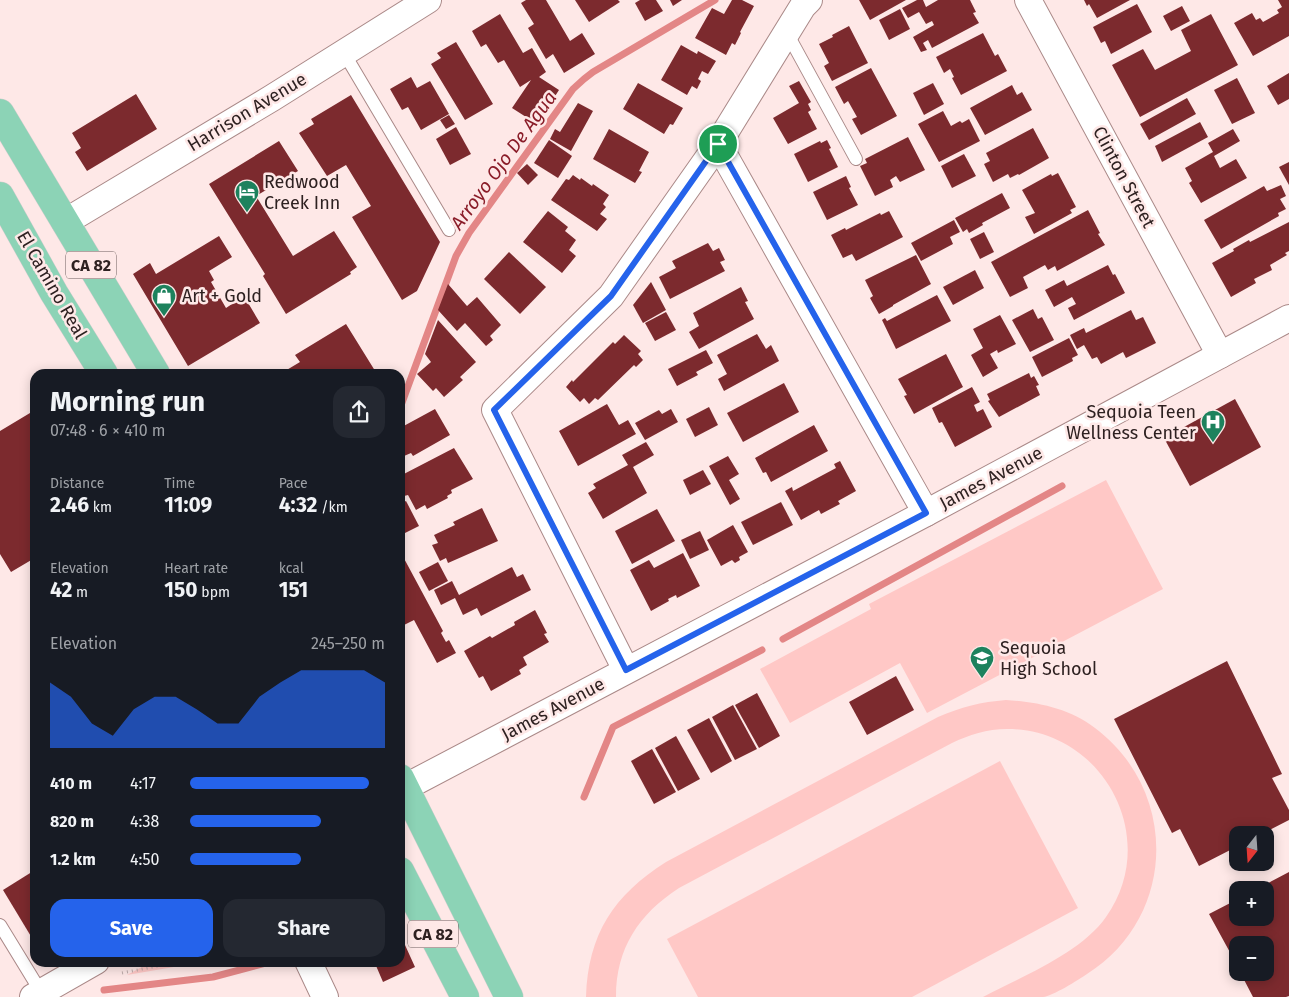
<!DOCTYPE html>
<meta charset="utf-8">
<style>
body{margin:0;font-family:"Fira Sans",sans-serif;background:#242831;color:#f1f3f6;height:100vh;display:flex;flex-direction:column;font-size:19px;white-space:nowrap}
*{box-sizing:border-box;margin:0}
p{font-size:16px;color:#9ea1a6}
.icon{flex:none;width:28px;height:28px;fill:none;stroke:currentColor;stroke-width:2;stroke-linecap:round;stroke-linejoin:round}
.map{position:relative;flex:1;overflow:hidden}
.panel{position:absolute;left:30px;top:369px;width:375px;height:598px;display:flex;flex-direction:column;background:#171b24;border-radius:15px;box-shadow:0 2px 12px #0003}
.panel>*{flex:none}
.needle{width:32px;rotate:197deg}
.fabs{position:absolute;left:1229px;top:826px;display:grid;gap:10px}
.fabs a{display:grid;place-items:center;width:45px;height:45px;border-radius:10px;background:#171b24;box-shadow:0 2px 12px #0003;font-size:25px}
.pin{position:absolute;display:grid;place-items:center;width:42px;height:42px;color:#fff;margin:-21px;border:2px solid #fff;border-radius:50%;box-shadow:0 1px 5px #0007}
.round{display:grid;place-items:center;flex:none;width:52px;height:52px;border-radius:15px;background:#242831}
.overview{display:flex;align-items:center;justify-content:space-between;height:85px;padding:0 20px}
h1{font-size:28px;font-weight:700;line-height:38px}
.figures{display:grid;grid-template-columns:repeat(3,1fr);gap:8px;height:85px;padding:5px 20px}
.figures div{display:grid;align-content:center}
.figures b{font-size:21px;font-weight:700}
.figures small{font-size:14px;font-weight:400}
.figures p{font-size:14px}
.chart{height:140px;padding:10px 20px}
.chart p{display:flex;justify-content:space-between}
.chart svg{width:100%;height:90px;margin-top:5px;fill:#2563eb;opacity:.7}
.cta{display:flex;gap:10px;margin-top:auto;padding:10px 20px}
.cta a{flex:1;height:58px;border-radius:15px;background:#2563eb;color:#fff;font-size:20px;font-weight:700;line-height:58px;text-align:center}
.cta a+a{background:#242831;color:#f1f3f6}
ul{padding:0 20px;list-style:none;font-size:16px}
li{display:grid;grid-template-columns:80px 60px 1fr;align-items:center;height:38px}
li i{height:12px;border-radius:6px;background:#2563eb}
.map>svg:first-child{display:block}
.green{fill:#ffc8c6}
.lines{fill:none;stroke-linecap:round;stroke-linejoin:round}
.stream{stroke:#e38686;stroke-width:7}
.building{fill:#7c2a2e}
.service-casing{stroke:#aa8988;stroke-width:14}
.minor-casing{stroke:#aa8988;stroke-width:28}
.primary-casing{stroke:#d1cece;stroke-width:29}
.path{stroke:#beabaa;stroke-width:3;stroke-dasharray:1 4;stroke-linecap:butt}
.service{stroke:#fff;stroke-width:12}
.minor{stroke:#fff;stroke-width:26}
.primary{stroke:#8cd3b6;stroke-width:28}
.route-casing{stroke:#fff;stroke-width:10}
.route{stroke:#2563eb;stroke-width:6}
.labels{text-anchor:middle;stroke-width:5;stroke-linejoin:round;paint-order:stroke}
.shield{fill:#fee8e7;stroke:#6c5d5c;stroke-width:1}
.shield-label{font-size:16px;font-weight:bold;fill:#2e2121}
.street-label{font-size:18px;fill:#2e2121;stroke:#fee8e7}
.poi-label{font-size:18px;fill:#2e2121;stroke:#fee8e7;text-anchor:start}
.water-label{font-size:19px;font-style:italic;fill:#8a1d29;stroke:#fee8e7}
</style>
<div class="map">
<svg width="1289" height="997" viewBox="0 0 1289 997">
<rect width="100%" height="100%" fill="#fee8e7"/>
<g class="green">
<polygon points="1106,480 1163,589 927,713 900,663 790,723 760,669 871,609 869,604"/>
<path d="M 1006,700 C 1037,702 1069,708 1095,728 C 1179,791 1177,917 1087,974 C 1078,980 1053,996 1043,997 C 1024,997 1002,997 983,997 C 1021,977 1081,953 1106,917 C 1162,838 1103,729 1007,729 C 987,729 969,735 952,743 L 679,888 C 639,914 616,948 616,997 L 586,997 C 588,934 614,895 666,862 L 938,717 C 961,707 981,702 1006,700 Z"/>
<polygon points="1000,761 1078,908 912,997 698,997 667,939"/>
<polygon points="153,961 209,961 127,975"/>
</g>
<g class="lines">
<g class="stream">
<polyline points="400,408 456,256 469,233 573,89 584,79 593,72 715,0"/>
<polyline points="783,639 1062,486"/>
<polyline points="584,797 613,727 762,650"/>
<polyline points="104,990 213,977 273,961"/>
</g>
</g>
<g class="building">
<polygon points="526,0 546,0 570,41 582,33 595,54 564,73 553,54 546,59 528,28 534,24 521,3"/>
<polygon points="575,0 618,0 620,2 589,22"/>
<polygon points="640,0 656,0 663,11 645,21 635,3"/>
<polygon points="670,0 682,0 673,6"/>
<polygon points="732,0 742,0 754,6 740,32 741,33 735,45 732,43 726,55 695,38 712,8 724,14"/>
<polygon points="859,0 906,0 870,20"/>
<polygon points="917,0 923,0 926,7 938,0 970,0 976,12 973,13 979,23 932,48 928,40 923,43 927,50 921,52 913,37 934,25 932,21 926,24 919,12 908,18 902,8"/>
<polygon points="1084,0 1130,0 1097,18 1089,4 1087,6"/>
<polygon points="1278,0 1289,0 1289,36 1253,56 1234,23 1252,13 1256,20 1260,18 1263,22 1279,13 1277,10 1282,7"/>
<polygon points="1137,4 1152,32 1111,54 1105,41 1101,43 1093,27"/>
<polygon points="1182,6 1190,21 1171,31 1163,16"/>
<polygon points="900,9 910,29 889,40 879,20"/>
<polygon points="500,14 523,53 532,48 546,72 539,77 559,90 537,124 512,108 531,80 520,87 504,60 498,63 486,44 481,47 472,31"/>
<polygon points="1211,14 1238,65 1140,117 1112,65 1143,49 1155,70 1191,51 1181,30"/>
<polygon points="849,26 868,63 832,81 824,66 829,63 819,44 833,37 832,35"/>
<polygon points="983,33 995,56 998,54 1007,71 961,95 952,78 954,77 950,69 944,73 936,57"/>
<polygon points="456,42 493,104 465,120 431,64 441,58 437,53"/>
<polygon points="681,45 697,54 698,51 716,61 708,74 702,71 698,79 701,81 697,89 692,86 687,95 661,80"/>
<polygon points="871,68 897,116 861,135 852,119 857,117 848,101 844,104 835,87"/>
<polygon points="1289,73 1289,99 1278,105 1267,86"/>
<polygon points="411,77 417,88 430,81 449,114 421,130 408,107 402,110 390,89"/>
<polygon points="1237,78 1255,113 1232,124 1214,90"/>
<polygon points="799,81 811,102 808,104 811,110 808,112 817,129 788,144 773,118 799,103 789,86"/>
<polygon points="638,83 683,108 673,125 670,124 664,134 623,109"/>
<polygon points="933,83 944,104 924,115 913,93"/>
<polygon points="1012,85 1017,95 1022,92 1032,110 985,135 970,108"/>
<polygon points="136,94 157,129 87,171 75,152 81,148 72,133"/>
<polygon points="351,95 440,242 417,291 402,300 352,217 371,206 346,165 327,176 299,133 314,124 311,119"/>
<polygon points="1187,98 1196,114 1149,140 1140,124"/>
<polygon points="578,103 593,111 571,151 550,139 555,129 560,132"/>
<polygon points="943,111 951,126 960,121 962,123 969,119 980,141 939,162 918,124"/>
<polygon points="449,115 455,124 446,129 440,120"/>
<polygon points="1200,122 1208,137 1162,162 1155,146"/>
<polygon points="456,127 471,154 450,165 436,139"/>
<polygon points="1033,128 1049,158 1019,175 1018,174 1010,178 1008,174 993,182 984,164 990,161 986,153"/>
<polygon points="609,129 649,152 639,171 642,172 635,183 593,159"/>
<polygon points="1233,129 1240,141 1214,156 1220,168 1236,159 1247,178 1201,203 1189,183 1192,181 1185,168 1213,152 1208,143"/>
<polygon points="908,137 925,170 900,182 896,176 890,180 893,187 875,196 860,166 867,163 865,159"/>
<polygon points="549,140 572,156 558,178 534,163"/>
<polygon points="827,140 831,148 829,149 838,167 808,182 794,154 820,141 821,143"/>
<polygon points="279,141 298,171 256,196 293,256 334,231 357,267 350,272 351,274 286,314 263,276 265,274 209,184"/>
<polygon points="964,154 976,176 952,188 941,166"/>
<polygon points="1289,162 1289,185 1279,167"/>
<polygon points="527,164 538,175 528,185 517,173"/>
<polygon points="1058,173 1076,207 1070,210 1072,213 1034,234 1025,217 1035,213 1022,190 1051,174 1052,176"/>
<polygon points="573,175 580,180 581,178 592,186 593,184 609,195 603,204 606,207 600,214 607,219 597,231 551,200 566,179 569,180"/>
<polygon points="846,176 851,187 849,188 858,205 827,220 813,192"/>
<polygon points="1281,185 1286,196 1280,199 1286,209 1278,213 1279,216 1221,249 1204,220 1264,186 1267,191"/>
<polygon points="1002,193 1010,208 982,223 983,225 969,233 967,229 963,232 955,218"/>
<polygon points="1088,210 1100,233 1098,234 1105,245 1057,271 1055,266 1048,270 1045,265 1023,277 1028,288 1010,297 991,262"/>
<polygon points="548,211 568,227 565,231 576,240 569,250 576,256 562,273 523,242"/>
<polygon points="889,211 903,237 856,261 852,254 843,258 831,235 845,228 846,230 880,213 881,215"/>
<polygon points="954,220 960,232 950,237 953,244 921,261 911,243"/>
<polygon points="1289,222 1289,251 1285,253 1287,255 1270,265 1272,270 1254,279 1256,283 1231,297 1212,263 1234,251 1233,249 1249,240 1250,242"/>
<polygon points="984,232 994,252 980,259 970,239"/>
<polygon points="219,236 232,257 209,271 214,280 211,282 226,308 244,296 260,323 188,366 133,274 150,263 156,274"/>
<polygon points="708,243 713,251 719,248 725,260 720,262 725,271 670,299 659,277 676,268 672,261"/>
<polygon points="509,252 546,287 520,314 484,279"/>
<polygon points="916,255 931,284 893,305 893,306 879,314 870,298 873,296 865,280"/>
<polygon points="1108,265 1113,275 1115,274 1125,293 1074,320 1068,308 1076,304 1072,297 1054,307 1045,290 1064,280 1067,286"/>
<polygon points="975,270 984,288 953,305 943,287"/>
<polygon points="651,282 666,310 643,323 633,305"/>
<polygon points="448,284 467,306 477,297 501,325 490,336 493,340 486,346 465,323 457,331 438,310"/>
<polygon points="741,287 748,301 745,302 754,319 699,349 689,332 699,326 693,313"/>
<polygon points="937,295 951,321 896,349 882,320 885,318 887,321"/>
<polygon points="1033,309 1038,319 1042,317 1054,340 1030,352 1012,320"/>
<polygon points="1131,310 1136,320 1143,317 1156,343 1126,358 1123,352 1101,364 1097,357 1092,359 1084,345 1077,349 1070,335 1084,328 1086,333"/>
<polygon points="666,312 676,330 655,341 645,323"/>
<polygon points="1000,315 1016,344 998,353 997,350 990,354 998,368 983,377 971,355 983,348 973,329"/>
<polygon points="438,320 476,362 460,377 463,380 444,397 436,388 433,391 417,374 431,362 425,354"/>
<polygon points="346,324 377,374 280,374 300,362 295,355"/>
<polygon points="757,334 766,349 771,345 779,361 724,391 718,379 727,374 717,355"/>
<polygon points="624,335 641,351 638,354 643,360 636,367 634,365 598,400 595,398 589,404 584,398 580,402 566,387 572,380 573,382 613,342 615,344"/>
<polygon points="1069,338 1078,355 1072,358 1073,361 1042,377 1032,357"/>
<polygon points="706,350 713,363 696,372 698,375 677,386 668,369"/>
<polygon points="946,354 963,387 914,414 904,396 907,395 898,379"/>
<polygon points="1029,373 1031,378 1034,376 1039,385 1036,386 1040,395 999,417 988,401 990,400 987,394"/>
<polygon points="784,383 799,412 743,442 727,413"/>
<polygon points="972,387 980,402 974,405 977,412 983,409 992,427 955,447 942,422 939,423 932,408"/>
<polygon points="1235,399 1261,447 1190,486 1164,438"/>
<polygon points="607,404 619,425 628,420 636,434 578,466 559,431"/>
<polygon points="709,407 718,425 695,437 686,419"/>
<polygon points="435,409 450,435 413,456 411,453 404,456 400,449 400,435 402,434 400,428"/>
<polygon points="671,409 678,422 645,440 635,423 659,410 662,414"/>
<polygon points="35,410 35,563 33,559 11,572 0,554 0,431"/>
<polygon points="814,425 828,451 771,482 766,472 763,473 755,458"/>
<polygon points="646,442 654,455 633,467 647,493 603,519 588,493 596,488 593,484 628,465 622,455"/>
<polygon points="454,448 473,479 451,490 452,493 447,496 448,498 427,509 425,505 416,510 408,495 400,497 400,476"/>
<polygon points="728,456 739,474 729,480 740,499 730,505 709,466"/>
<polygon points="840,461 856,491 838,501 840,504 821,514 819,510 801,520 785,491 792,487 793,491 836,468 834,464"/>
<polygon points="703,470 711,484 690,495 683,480"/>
<polygon points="406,501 419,526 401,535 400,504"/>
<polygon points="781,502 793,525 753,545 741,522"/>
<polygon points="482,508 498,541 448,563 446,558 440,561 432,545 438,543 434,535 455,525 453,522"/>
<polygon points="657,509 675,541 632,564 615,531"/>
<polygon points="733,525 748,552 739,557 740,560 735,563 732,560 721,566 707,540"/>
<polygon points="700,531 709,550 690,559 681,540"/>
<polygon points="400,551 443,631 441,633 446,642 449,640 456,653 437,663 414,620 400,627"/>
<polygon points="683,553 700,586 677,598 676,595 668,599 669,601 651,611 630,570 649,560 654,568"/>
<polygon points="438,562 448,581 429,591 419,572"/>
<polygon points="512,567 517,577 523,574 531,590 481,616 477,608 463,615 455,598 441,605 434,590 452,581 459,595"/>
<polygon points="535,610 547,633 544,634 549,642 523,657 527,665 519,670 521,674 491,691 483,676 479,678 464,651 490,636 492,638 515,625 514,622"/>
<polygon points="1227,661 1282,774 1272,778 1289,810 1289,820 1260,835 1238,835 1238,846 1199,866 1180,829 1172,833 1114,719"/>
<polygon points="896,676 914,710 867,735 849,702"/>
<polygon points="757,693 780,736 759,748 735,705"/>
<polygon points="733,705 757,749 735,760 712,717"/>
<polygon points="709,718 732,761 711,773 687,730"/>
<polygon points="676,736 700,779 678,791 655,748"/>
<polygon points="652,749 676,792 654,804 631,761"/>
<polygon points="35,870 35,943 3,890"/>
<polygon points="1289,872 1289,996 1286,997 1253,997 1240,972 1265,972 1265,945 1238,945 1238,967 1209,914 1238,899 1238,918 1265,918 1265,890 1255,890"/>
<polygon points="405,945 415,967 383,982 374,961 400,961 400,947"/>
</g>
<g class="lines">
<defs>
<g id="service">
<polyline points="787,33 856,159"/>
<polyline points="344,53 449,230"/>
<polyline points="0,925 41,992"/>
</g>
<g id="minor">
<polyline points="1028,0 1220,355"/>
<polyline points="718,144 926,513"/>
<polyline points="65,222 272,98 428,0"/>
<polyline points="626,670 495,410 611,296 718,144 803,6 809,0"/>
<polyline points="400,790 926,513 1289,318"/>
<polyline points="308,961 325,997"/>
<polyline points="33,997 96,961"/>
</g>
<g id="primary">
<polyline points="0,113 156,374"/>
<polyline points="0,196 54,293 104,374"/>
<polyline points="400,778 509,997"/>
<polyline points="400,871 465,997"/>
</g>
</defs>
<use href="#service" class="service-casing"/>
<use href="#minor" class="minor-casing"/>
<use href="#primary" class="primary-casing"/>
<polyline class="path" points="122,973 183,961"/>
<use href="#service" class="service"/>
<use href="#minor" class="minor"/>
<use href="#primary" class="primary"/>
</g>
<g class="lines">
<defs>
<polygon id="route" points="718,144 926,513 626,670 494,410 611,296"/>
</defs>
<use href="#route" class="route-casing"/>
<use href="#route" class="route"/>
</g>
<defs>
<symbol id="hotel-pin" viewBox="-11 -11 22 30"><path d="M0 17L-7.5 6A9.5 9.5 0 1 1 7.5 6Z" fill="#1d825d" stroke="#fee8e7"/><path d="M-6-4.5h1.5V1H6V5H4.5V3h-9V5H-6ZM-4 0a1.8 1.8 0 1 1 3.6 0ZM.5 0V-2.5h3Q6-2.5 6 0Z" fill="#fff"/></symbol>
<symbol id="shop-pin" viewBox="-11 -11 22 30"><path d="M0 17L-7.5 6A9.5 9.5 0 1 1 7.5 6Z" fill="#1d825d" stroke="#fee8e7"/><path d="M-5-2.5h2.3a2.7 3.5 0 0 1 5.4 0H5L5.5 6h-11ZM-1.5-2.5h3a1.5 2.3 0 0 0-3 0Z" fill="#fff"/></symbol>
<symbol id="hospital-pin" viewBox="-11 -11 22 30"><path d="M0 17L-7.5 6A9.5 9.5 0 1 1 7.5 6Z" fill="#1d825d" stroke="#fee8e7"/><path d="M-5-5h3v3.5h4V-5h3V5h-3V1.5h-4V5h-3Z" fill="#fff"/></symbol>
<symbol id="school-pin" viewBox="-11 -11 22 30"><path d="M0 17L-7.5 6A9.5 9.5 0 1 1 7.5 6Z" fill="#1d825d" stroke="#fee8e7"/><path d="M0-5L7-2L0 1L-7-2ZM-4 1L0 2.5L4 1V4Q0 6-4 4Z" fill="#fff"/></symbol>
</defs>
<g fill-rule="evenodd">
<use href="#hotel-pin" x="233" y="178" width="28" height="38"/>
<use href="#shop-pin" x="150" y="282" width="28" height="38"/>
<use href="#hospital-pin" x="1199" y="408" width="28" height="38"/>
<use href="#school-pin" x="968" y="644" width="28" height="38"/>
</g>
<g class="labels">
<g class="shield">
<rect x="66" y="251.5" width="50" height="27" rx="4"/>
<rect x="408" y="920.5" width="50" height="27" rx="4"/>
</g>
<g class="shield-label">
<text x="91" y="271">CA 82</text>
<text x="433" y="940">CA 82</text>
</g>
<g class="street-label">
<text transform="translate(247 112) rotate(-31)" y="6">Harrison Avenue</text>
<text transform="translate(1124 177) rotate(62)" y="6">Clinton Street</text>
<text transform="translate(52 285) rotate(60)" y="6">El Camino Real</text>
<text transform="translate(991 478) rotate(-28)" y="6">James Avenue</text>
<text transform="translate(553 709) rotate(-28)" y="6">James Avenue</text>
</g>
<g class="poi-label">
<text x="264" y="188">Redwood<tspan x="264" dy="21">Creek Inn</tspan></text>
<text x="182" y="302">Art + Gold</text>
<text x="1196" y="418" text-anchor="end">Sequoia Teen<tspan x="1196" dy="21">Wellness Center</tspan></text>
<text x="1000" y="654">Sequoia<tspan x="1000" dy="21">High School</tspan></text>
</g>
<g class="water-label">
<text transform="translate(503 160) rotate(-54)" y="7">Arroyo Ojo De Agua</text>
</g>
</g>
</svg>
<div class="fabs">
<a><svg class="needle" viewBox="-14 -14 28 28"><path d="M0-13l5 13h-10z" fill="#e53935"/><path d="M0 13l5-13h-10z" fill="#9ea1a6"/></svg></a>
<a>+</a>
<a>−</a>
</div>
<div class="pin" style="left:718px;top:144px;background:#1e9e55"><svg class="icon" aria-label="arrive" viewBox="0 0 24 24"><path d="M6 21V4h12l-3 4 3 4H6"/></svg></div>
<section class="panel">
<div class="overview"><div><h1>Morning run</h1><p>07:48 · 6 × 410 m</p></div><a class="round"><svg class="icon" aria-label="share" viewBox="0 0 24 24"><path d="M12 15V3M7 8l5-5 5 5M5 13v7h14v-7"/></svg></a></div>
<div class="figures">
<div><p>Distance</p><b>2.46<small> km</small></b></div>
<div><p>Time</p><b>11:09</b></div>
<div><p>Pace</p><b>4:32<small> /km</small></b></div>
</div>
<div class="figures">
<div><p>Elevation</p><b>42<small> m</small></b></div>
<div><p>Heart rate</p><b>150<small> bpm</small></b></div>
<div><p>kcal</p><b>151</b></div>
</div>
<div class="chart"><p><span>Elevation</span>245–250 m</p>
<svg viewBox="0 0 160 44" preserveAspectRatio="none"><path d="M0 44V12L10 19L20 32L30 38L40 25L50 19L60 19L70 25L80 32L90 32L100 19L110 12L120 6L130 6L140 6L150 6L160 12V44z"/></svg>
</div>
<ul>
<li><b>410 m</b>4:17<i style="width:92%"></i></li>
<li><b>820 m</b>4:38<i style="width:67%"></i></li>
<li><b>1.2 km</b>4:50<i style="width:57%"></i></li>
</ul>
<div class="cta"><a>Save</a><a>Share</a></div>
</section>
</div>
